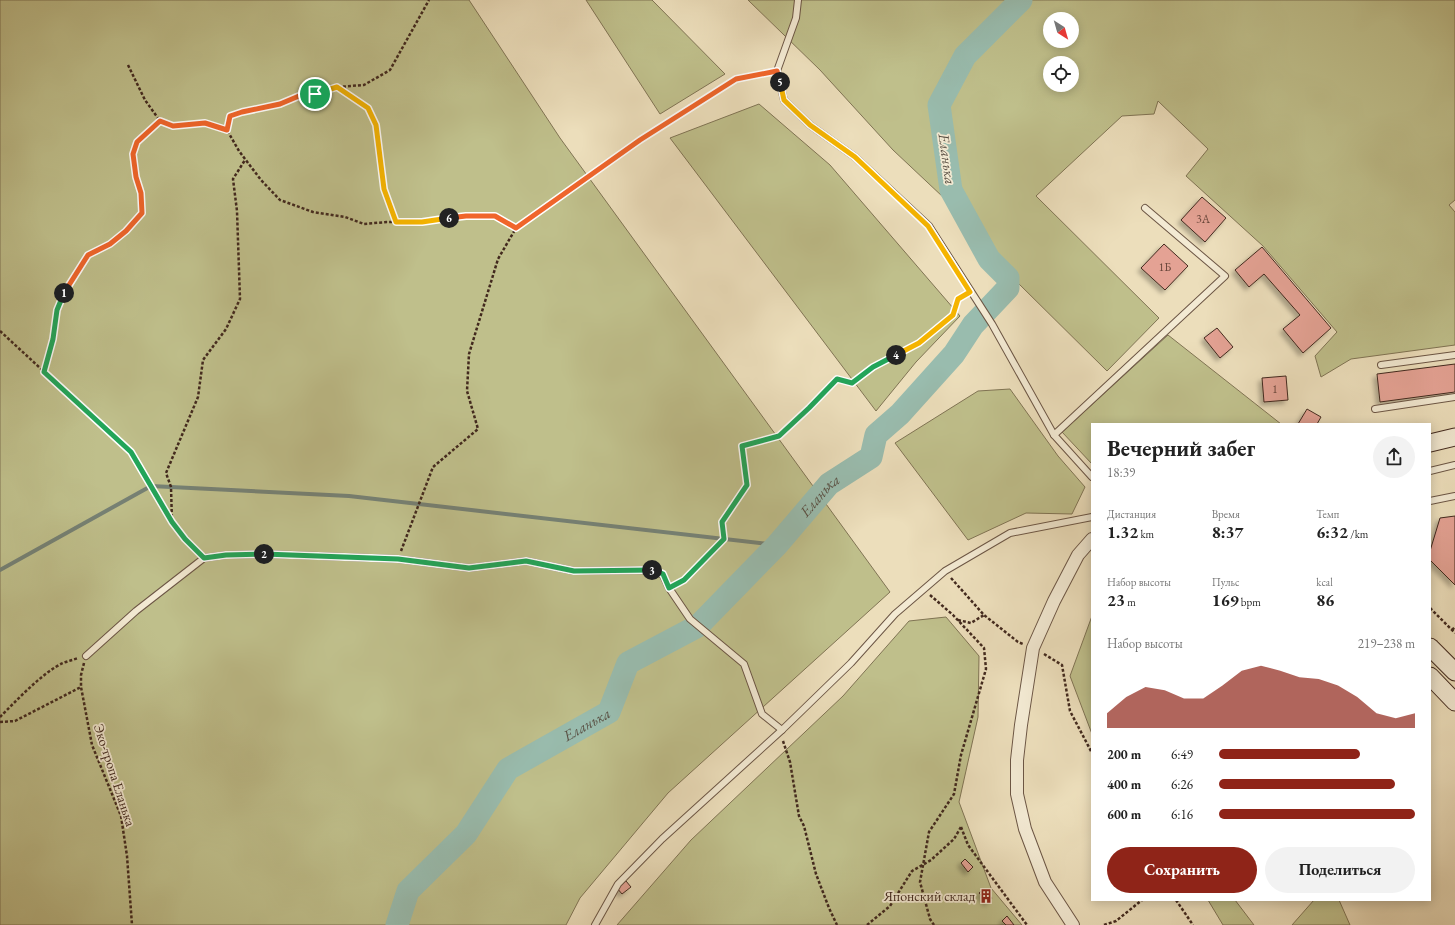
<!DOCTYPE html>
<html lang="ru">
<meta charset="utf-8">
<style>
body{margin:0;font-family:"EB Garamond",serif;background:#f2f2f2;color:#222;height:100vh;display:flex;flex-direction:column;font-size:15px;white-space:nowrap}
*{box-sizing:border-box;margin:0}
p{font-size:13px;color:#767676}
.icon{flex:none;width:22px;height:22px;fill:none;stroke:currentColor;stroke-width:2;stroke-linecap:round;stroke-linejoin:round}
.map{position:relative;flex:1;overflow:hidden}
.sheet{position:absolute;left:1091px;top:423px;width:340px;height:478px;display:flex;flex-direction:column;background:#fff;border-radius:0px;box-shadow:0 2px 10px #0003}
.sheet>*{flex:none}
.needle{width:26px;rotate:143deg}
.controls{position:absolute;left:1043px;top:12px;display:grid;gap:8px}
.controls a{display:grid;place-items:center;width:36px;height:36px;border-radius:50%;background:#fff;box-shadow:0 2px 10px #0003;font-size:20px}
.pin{position:absolute;display:grid;place-items:center;width:34px;height:34px;color:#fff;margin:-17px;border:2px solid #fff;border-radius:50%;box-shadow:0 1px 4px #0007}
.km{position:absolute;width:20px;height:20px;margin:-10px;border-radius:50%;background:#222;color:#fff;font-size:11px;line-height:20px;text-align:center}
.round{display:grid;place-items:center;flex:none;width:42px;height:42px;border-radius:21px;background:#f2f2f2}
.overview{display:flex;align-items:center;justify-content:space-between;height:68px;padding:0 16px}
h1{font-size:22px;font-weight:700;line-height:30px}
.stats{display:grid;grid-template-columns:repeat(3,1fr);gap:6px;height:68px;padding:4px 16px}
.stats div{display:grid;align-content:center}
.stats b{font-size:17px;font-weight:700}
.stats small{font-size:11px;font-weight:400}
.stats p{font-size:11px}
.chart{height:112px;padding:8px 16px}
.chart p{display:flex;justify-content:space-between}
.chart svg{width:100%;height:72px;margin-top:4px;fill:#8f2418;opacity:.7}
.cta{display:flex;gap:8px;margin-top:auto;padding:8px 16px}
.cta a{flex:1;height:46px;border-radius:24px;background:#8f2418;color:#fff;font-size:16px;font-weight:700;line-height:46px;text-align:center}
.cta a+a{background:#f2f2f2;color:#222}
ul{padding:0 16px;list-style:none;font-size:13px}
li{display:grid;grid-template-columns:64px 48px 1fr;align-items:center;height:30px}
li i{height:10px;border-radius:5px;background:#8f2418}
.map>svg:first-child{display:block}
.green{fill:#bfbf8b;stroke:#807454;fill-rule:evenodd}
.lines{fill:none;stroke-linecap:round;stroke-linejoin:round}
.stream{stroke:#768174;stroke-width:4}
.river{stroke:#99bcae;stroke-width:23}
.building{fill:#e4a294;stroke:#42291e;filter:url(#shadow)}
.service-casing{stroke:#6c5645;stroke-width:8}
.minor-casing{stroke:#6c5645;stroke-width:14}
.secondary-casing{stroke:#42291e;stroke-width:19}
.path{stroke:#42291e;stroke-width:2.5;stroke-dasharray:3 2;stroke-linecap:butt}
.service{stroke:#f3ead3;stroke-width:6}
.minor{stroke:#f3ead3;stroke-width:12}
.secondary{stroke:#f3ead3;stroke-width:17}
.split-1-casing{stroke:#fff;stroke-width:8}
.split-2-casing{stroke:#fff;stroke-width:8}
.split-3-casing{stroke:#fff;stroke-width:8}
.split-4-casing{stroke:#fff;stroke-width:8}
.split-5-casing{stroke:#fff;stroke-width:8}
.split-6-casing{stroke:#fff;stroke-width:8}
.split-7-casing{stroke:#fff;stroke-width:8}
.split-1{stroke:#f0652b;stroke-width:5}
.split-2{stroke:#22a559;stroke-width:5}
.split-3{stroke:#22a559;stroke-width:5}
.split-4{stroke:#22a559;stroke-width:5}
.split-5{stroke:#f5b400;stroke-width:5}
.split-6{stroke:#f0652b;stroke-width:5}
.split-7{stroke:#f5b400;stroke-width:5}
.labels{text-anchor:middle;stroke-width:3.5;stroke-linejoin:round;paint-order:stroke}
.number-label{font-size:12px;fill:#6a473c}
.street-label{font-size:14px;fill:#42291e;stroke:#f3ead3}
.poi-label{font-size:14px;fill:#42291e;stroke:#f3ead3;text-anchor:end}
.water-label{font-size:15px;font-style:italic;fill:#584e42;stroke:#f3ead3}
</style>
<div class="map">
<svg width="1455" height="925" viewBox="0 0 1455 925">
<defs>
<filter id="shadow"><feDropShadow dx="-3.5" dy="3.5" stdDeviation="2" flood-color="#0004"/></filter>
</defs>
<rect width="100%" height="100%" fill="#ecdebb"/>
<filter id="stains"><feTurbulence type="fractalNoise" baseFrequency=".005" numOctaves="4"/><feColorMatrix values="0 0 0 0 .2 0 0 0 0 .09 0 0 0 0 .02 0 0 0 .5 -.17"/></filter>
<radialGradient id="worn" r=".72"><stop offset=".6" stop-color="#630" stop-opacity="0"/><stop offset="1" stop-color="#630" stop-opacity=".3"/></radialGradient>
<g class="green">
<polygon points="0,0 469,0 560,138 890,592 668,793 580,898 566,925 0,925"/>
<polygon points="586,0 652,0 725,74 660,114"/>
<path d="M 748,0 L 1455,0 L 1455,200 L 1449,205 L 1455,212 L 1455,345 L 1351,359 L 1321,377 L 1315,356 L 1337,332 L 1263,246 L 1186,176 L 1208,149 L 1158,101 L 1154,114 L 1122,116 L 1036,196 L 1159,318 L 1107,371 L 1016,281 L 977,229 L 893,150 L 820,70 ZM 1050,19 L 1072,19 L 1072,41 L 1050,41 ZM 1050,63 L 1072,63 L 1072,85 L 1050,85 Z"/>
<polygon points="759,104 830,165 960,316 916,362 876,411 670,138"/>
<polygon points="1168,335 1281,424 1092,424 1092,464 1062,432"/>
<polygon points="1010,389 1058,456 1085,487 1072,514 1026,513 968,540 895,443 978,391"/>
<polygon points="1092,616 1092,734 1070,676"/>
<polygon points="946,617 979,656 978,717 959,802 991,888 1022,925 617,925 691,840 843,696 909,621"/>
<polygon points="1208,900 1235,900 1254,925 1223,925"/>
<polygon points="1314,900 1339,900 1350,925 1292,925"/>
</g>
<g class="lines">
<polyline class="stream" points="0,570 151,486 349,496 777,545"/>
<path class="river" id="s1" d="M 397,925 L 408,891 L 466,834 L 508,769 L 609,712 L 628,663 L 698,626 L 777,545 L 829,484 L 871,457 L 876,435 L 900,414 L 954,354 L 973,325 L 1008,288 L 1008,278 L 989,259 L 951,190 L 939,105 L 965,56 L 1021,0"/>
</g>
<g class="building">
<polygon points="1202,197 1226,218 1205,242 1181,220"/>
<polygon points="1164,244 1188,266 1165,290 1141,268"/>
<polygon points="1262,247 1331,328 1303,353 1283,329 1300,315 1264,274 1249,287 1235,270"/>
<polygon points="1217,328 1233,347 1220,358 1204,338"/>
<polygon points="1455,364 1455,392 1380,402 1377,374"/>
<polygon points="1286,376 1288,400 1264,402 1262,378"/>
<polygon points="1307,409 1321,417 1317,424 1298,424"/>
<polygon points="1455,516 1455,585 1430,560 1430,551 1440,518"/>
<polygon points="965,859 973,867 968,872 961,863"/>
<polygon points="626,881 631,887 622,894 617,888"/>
<polygon points="984,889 992,898 988,903 979,893"/>
<polygon points="1007,916 1014,925 1006,925 1002,921"/>
</g>
<g class="lines">
<defs>
<g id="service">
<polyline points="798,0 796,18 777,71 784,100 810,125 855,157 929,226 992,324 1054,435 1092,477"/>
<polyline points="1381,365 1455,355"/>
<polyline points="1375,409 1455,397"/>
<polyline points="1054,435 1225,276 1145,208"/>
<polyline points="1430,471 1455,465"/>
<polyline points="1430,501 1455,496"/>
<polyline points="86,656 136,611 204,558 226,555 266,554 398,559 469,568 526,561 574,571 654,570 663,575 669,588 690,619 744,664 762,714 782,730"/>
<polyline points="595,925 618,884 662,839 782,730 851,663 895,614 945,571 1010,533 1092,517"/>
</g>
<polyline id="minor" points="1073,925 1045,882 1025,829 1017,794 1017,760 1021,725 1033,648 1054,601 1078,555 1092,539"/>
<g id="secondary">
<polyline points="1430,443 1455,437"/>
<polyline points="1430,647 1455,672"/>
<polyline points="1430,676 1455,702"/>
</g>
</defs>
<use href="#service" class="service-casing"/>
<use href="#minor" class="minor-casing"/>
<use href="#secondary" class="secondary-casing"/>
<g class="path">
<polyline points="128,65 145,100 160,121 173,126 205,123 227,130 239,151 261,180 280,200 313,212 345,217 364,224 387,222 422,222 466,216 495,216 516,228"/>
<polyline points="338,87 364,85 390,70 429,0"/>
<polyline points="227,130 230,116 242,112 280,104 299,96 315,94 337,87 368,108 375,125 384,189 396,222"/>
<polyline points="0,331 131,452 172,522 185,539 198,552"/>
<polyline points="44,372 53,339 57,310 65,291 75,274 88,255 110,244 126,231 142,213 141,193 136,177 133,154 137,142 160,121"/>
<polyline points="172,522 171,487 166,473 198,397 203,360 226,329 240,299 237,211 233,179 245,160"/>
<polyline points="401,551 433,467 478,429 467,391 469,354 498,259 516,228 640,140 736,79 769,73"/>
<polyline points="951,578 984,615 1018,642 1023,644"/>
<polyline points="675,584 684,580 724,539 723,522 747,485 742,446 779,436 809,408 837,379 852,383 873,367 919,343 953,315 958,299 965,295"/>
<polyline points="930,595 953,615 984,648 986,669 961,755 954,794 929,832 920,882 930,919 934,925"/>
<polyline points="1430,608 1455,633"/>
<polyline points="958,620 971,623 984,615"/>
<polyline points="1452,630 1455,627"/>
<polyline points="1044,654 1062,665 1070,711 1092,753"/>
<polyline points="84,663 81,675 81,687 92,745 121,816 127,856 132,925"/>
<path d="M 0,717 C 16,701 43,672 63,663 C 68,661 73,660 78,658"/>
<polyline points="0,722 15,721 81,687"/>
<polyline points="783,741 790,762 799,816 804,826 816,874 829,908 837,925"/>
<polyline points="961,827 968,845 1027,925"/>
<polyline points="1176,900 1193,925"/>
<polyline points="867,925 890,906 912,871 931,860 954,839 961,827"/>
<polyline points="1104,925 1116,921 1142,900"/>
</g>
<use href="#service" class="service"/>
<use href="#minor" class="minor"/>
<use href="#secondary" class="secondary"/>
</g>
<g class="lines">
<defs>
<polyline id="split-1" points="64,293 88,255 110,244 126,231 142,213 141,193 136,177 133,154 137,142 160,121 173,126 205,123 227,130 230,116 242,112 280,104 299,96 315,94"/>
<polyline id="split-2" points="64,293 57,310 53,339 44,372 131,452 172,522 185,539 204,558 226,555 264,554"/>
<polyline id="split-3" points="264,554 398,559 469,568 526,561 574,571 652,570"/>
<polyline id="split-4" points="652,570 654,570 663,574 669,588 684,580 724,539 722,522 747,485 742,446 779,436 809,408 837,379 852,383 873,367 896,355"/>
<polyline id="split-5" points="780,82 784,100 810,125 855,157 928,226 970,292 958,299 953,315 919,343 896,355"/>
<polyline id="split-6" points="449,218 466,216 495,216 516,228 640,140 736,79 777,71 780,82"/>
<polyline id="split-7" points="315,94 337,87 368,108 376,125 384,189 396,222 422,222 449,218"/>
</defs>
<use href="#split-1" class="split-1-casing"/>
<use href="#split-2" class="split-2-casing"/>
<use href="#split-3" class="split-3-casing"/>
<use href="#split-4" class="split-4-casing"/>
<use href="#split-5" class="split-5-casing"/>
<use href="#split-6" class="split-6-casing"/>
<use href="#split-7" class="split-7-casing"/>
<use href="#split-1" class="split-1"/>
<use href="#split-2" class="split-2"/>
<use href="#split-3" class="split-3"/>
<use href="#split-4" class="split-4"/>
<use href="#split-5" class="split-5"/>
<use href="#split-6" class="split-6"/>
<use href="#split-7" class="split-7"/>
</g>
<defs>
<symbol id="building-bare" viewBox="-9 -9 18 18"><path d="M-4-6H4V6H1V3H-1V6H-4ZM-2.5-4.3h1.7v1.8h-1.7ZM.8-4.3h1.7v1.8H.8ZM-2.5-1h1.7V.8h-1.7ZM.8-1h1.7V.8H.8Z" fill="#8f2418" stroke="#f3ead3" stroke-width="2.5" paint-order="stroke"/></symbol>
</defs>
<g fill-rule="evenodd">
<use href="#building-bare" x="976" y="886" width="20" height="20"/>
</g>
<g class="labels">
<g class="number-label">
<text x="1203" y="223">3А</text>
<text x="1165" y="271">1Б</text>
<text x="1275" y="393">1</text>
</g>
<g class="street-label">
<text transform="translate(115 775) rotate(72)" y="5">Эко-тропа Еланька</text>
</g>
<g class="poi-label">
<text x="975" y="901">Японский склад</text>
</g>
<g class="water-label">
<text transform="translate(947 159) rotate(82)" y="5">Еланька</text>
<text dy="5" stroke="none"><textPath href="#s1" startOffset="621">Еланька</textPath></text>
<text dy="5" stroke="none"><textPath href="#s1" startOffset="285">Еланька</textPath></text>
</g>
</g>
<rect width="100%" height="100%" filter="url(#stains)"/>
<rect width="100%" height="100%" fill="url(#worn)"/>
</svg>
<div class="controls">
<a><svg class="needle" viewBox="-14 -14 28 28"><path d="M0-13l5 13h-10z" fill="#e53935"/><path d="M0 13l5-13h-10z" fill="#767676"/></svg></a>
<a><svg class="icon" aria-label="locate" viewBox="0 0 24 24"><circle cx="12" cy="12" r="6"/><path d="M12 2v4M12 18v4M2 12h4M18 12h4"/></svg></a>
</div>
<div class="pin" style="left:315px;top:94px;background:#1e9e55"><svg class="icon" aria-label="arrive" viewBox="0 0 24 24"><path d="M6 21V4h12l-3 4 3 4H6"/></svg></div>
<b class="km" style="left:64px;top:293px">1</b>
<b class="km" style="left:264px;top:554px">2</b>
<b class="km" style="left:652px;top:570px">3</b>
<b class="km" style="left:896px;top:355px">4</b>
<b class="km" style="left:780px;top:82px">5</b>
<b class="km" style="left:449px;top:218px">6</b>
<section class="sheet">
<div class="overview"><div><h1>Вечерний забег</h1><p>18:39</p></div><a class="round"><svg class="icon" aria-label="share" viewBox="0 0 24 24"><path d="M12 15V3M7 8l5-5 5 5M5 13v7h14v-7"/></svg></a></div>
<div class="stats">
<div><p>Дистанция</p><b>1.32<small> km</small></b></div>
<div><p>Время</p><b>8:37</b></div>
<div><p>Темп</p><b>6:32<small> /km</small></b></div>
</div>
<div class="stats">
<div><p>Набор высоты</p><b>23<small> m</small></b></div>
<div><p>Пульс</p><b>169<small> bpm</small></b></div>
<div><p>kcal</p><b>86</b></div>
</div>
<div class="chart"><p><span>Набор высоты</span>219–238 m</p>
<svg viewBox="0 0 160 44" preserveAspectRatio="none"><path d="M0 44V35L10 25L20 19L30 21L40 26L50 26L60 18L70 9L80 6L90 9L100 13L110 14L120 18L130 25L140 35L150 38L160 35V44z"/></svg>
</div>
<ul>
<li><b>200 m</b>6:49<i style="width:72%"></i></li>
<li><b>400 m</b>6:26<i style="width:90%"></i></li>
<li><b>600 m</b>6:16<i style="width:100%"></i></li>
</ul>
<div class="cta"><a>Сохранить</a><a>Поделиться</a></div>
</section>
</div>
